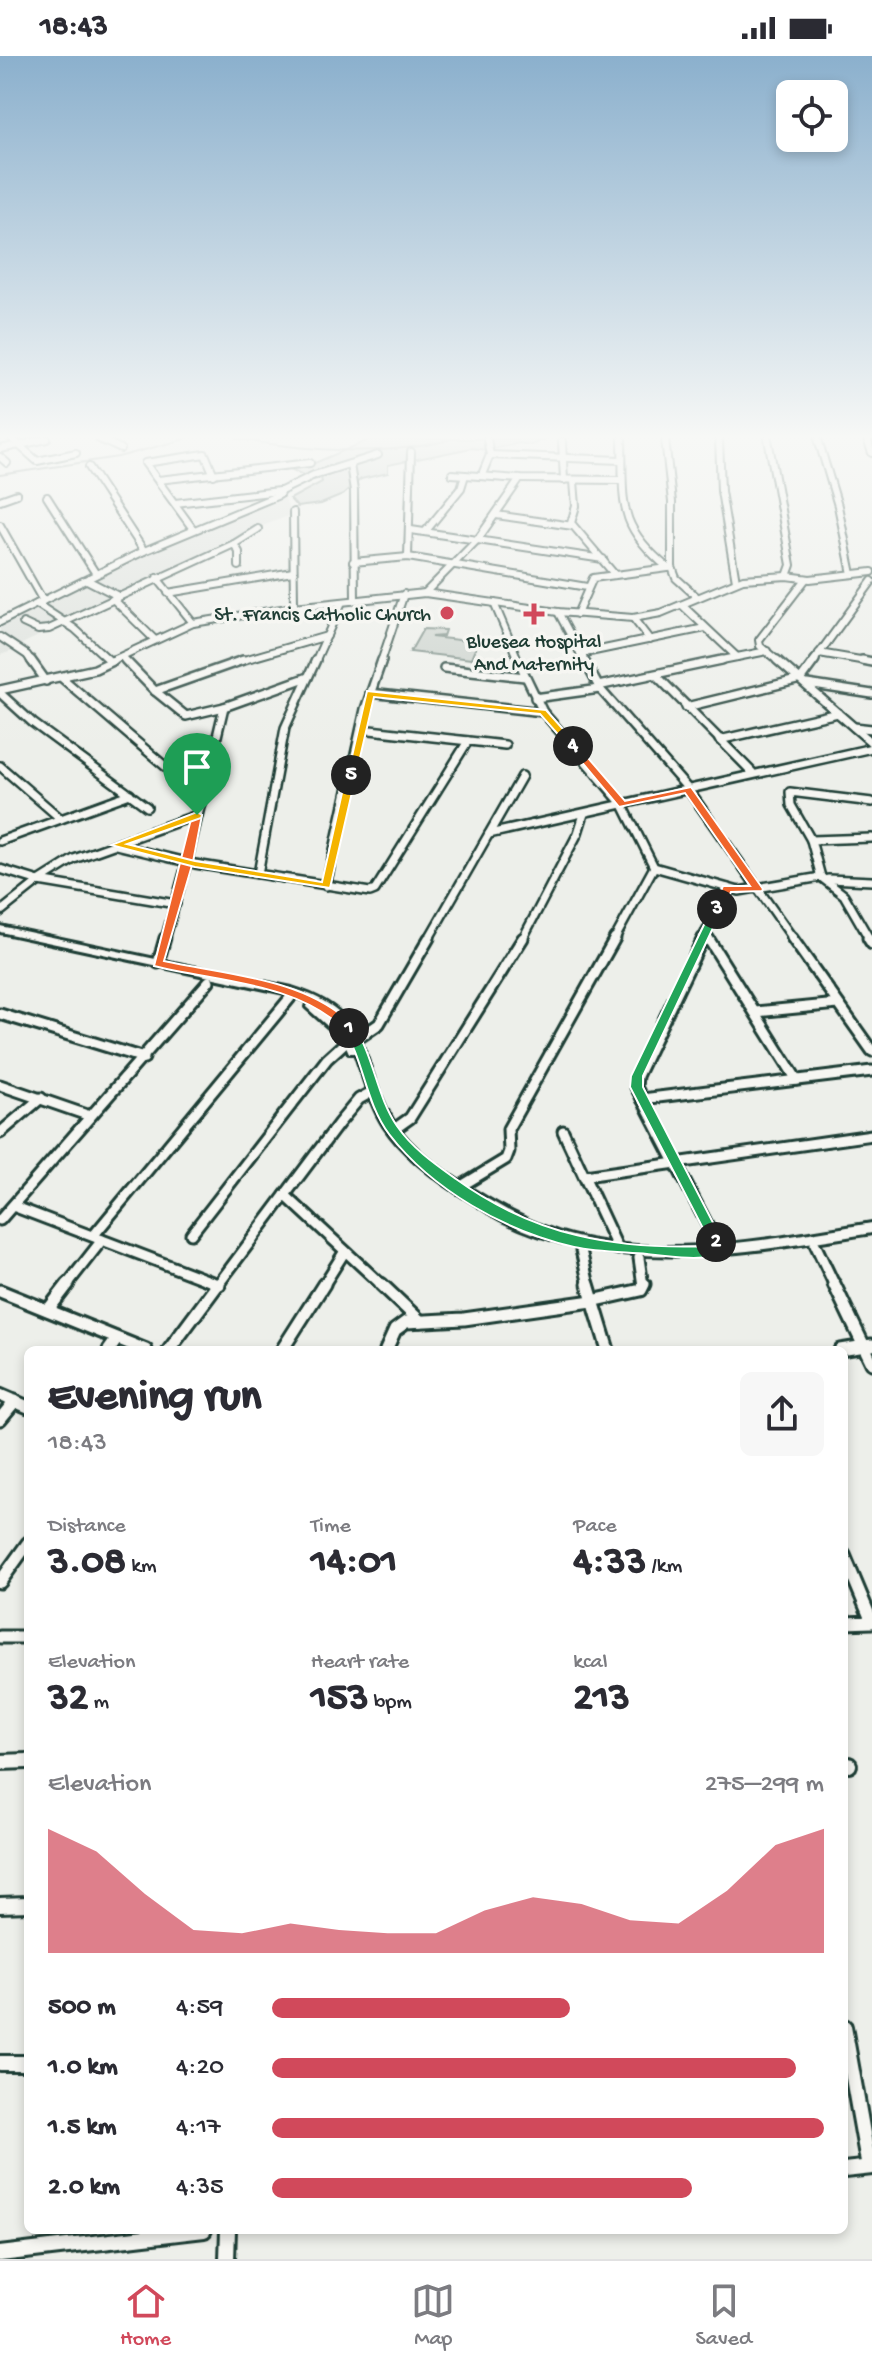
<!DOCTYPE html>
<meta charset="utf-8">
<style>
body{margin:0;font-family:"Gochi Hand",sans-serif;background:#f7f7f7;color:#2b2b33;height:100vh;display:flex;flex-direction:column;font-size:30px;white-space:nowrap}
*{box-sizing:border-box;margin:0}
p{font-size:26px;color:#7c7c81}
.icon{flex:none;width:44px;height:44px;fill:none;stroke:currentColor;stroke-width:2;stroke-linecap:round;stroke-linejoin:round}
.map{position:relative;flex:1;overflow:hidden}
.details{position:absolute;left:24px;top:1290px;width:824px;height:888px;display:flex;flex-direction:column;background:#fff;border-radius:12px;box-shadow:0 4px 12px #0003}
.details>*{flex:none}
.buttons{position:absolute;left:776px;top:24px;display:grid;gap:16px}
.buttons a{display:grid;place-items:center;width:72px;height:72px;border-radius:12px;background:#fff;box-shadow:0 4px 12px #0003;font-size:40px}
.pin{position:absolute;display:grid;place-items:center;width:68px;height:68px;color:#fff;margin:-82px -34px;border-radius:50% 50% 50% 0;rotate:-45deg;box-shadow:0 0 8px #0007}
.pin .icon{rotate:45deg}
.km{position:absolute;width:40px;height:40px;margin:-20px;border-radius:50%;background:#222;color:#fff;font-size:22px;line-height:40px;text-align:center}
.round{display:grid;place-items:center;flex:none;width:84px;height:84px;border-radius:12px;background:#f7f7f7}
.head{display:flex;align-items:center;justify-content:space-between;height:136px;padding:0 24px}
h1{font-size:44px;font-weight:700;line-height:60px}
.metrics{display:grid;grid-template-columns:repeat(3,1fr);gap:12px;height:136px;padding:8px 24px}
.metrics div{display:grid;align-content:center}
.metrics b{font-size:40px;font-weight:700}
.metrics small{font-size:22px;font-weight:400}
.metrics p{font-size:22px}
.chart{height:224px;padding:16px 24px}
.chart p{display:flex;justify-content:space-between}
.chart svg{width:100%;height:144px;margin-top:8px;fill:#d1495b;opacity:.7}
ul{padding:0 24px;list-style:none;font-size:26px}
li{display:grid;grid-template-columns:128px 96px 1fr;align-items:center;height:60px}
li i{height:20px;border-radius:10px;background:#d1495b}
.status{display:flex;justify-content:space-between;align-items:center;height:56px;padding:0 40px;background:#fff;direction:ltr}
.status svg{height:22px;fill:currentColor}
.tabs{display:flex;justify-content:space-around;align-items:center;height:112px;border-top:2px solid #e1e1e2;background:#fff;font-size:22px;color:#7c7c81}
.tabs a{display:grid;justify-items:center;gap:4px}
.tabs .active{color:#d1495b}
.map>svg:first-child{display:block}
.built{fill:#dce0db}
.green{fill:#cbd2cc;stroke:#758880;stroke-width:2}
.lines{fill:none;stroke-linecap:round;stroke-linejoin:round}
.stream{stroke:#6c7e77;stroke-width:2}
.minor-far4-casing{stroke:#1f3d34;stroke-width:10}
.minor-far3-casing{stroke:#1f3d34;stroke-width:12}
.minor-far2-casing{stroke:#1f3d34;stroke-width:15}
.minor-far1-casing{stroke:#1f3d34;stroke-width:17}
.minor-casing{stroke:#1f3d34;stroke-width:20}
.major-casing{stroke:#1f3d34;stroke-width:6}
.minor-far4{stroke:#f6f6f2;stroke-width:6}
.minor-far3{stroke:#f6f6f2;stroke-width:7}
.minor-far2{stroke:#f6f6f2;stroke-width:9}
.minor-far1{stroke:#f6f6f2;stroke-width:11}
.minor{stroke:#f6f6f2;stroke-width:14}
.major{fill:#f6f6f2;fill-rule:evenodd}
.split-1{fill:#f0652b;stroke:#fff;stroke-width:2}
.split-2{fill:#22a559;stroke:#fff;stroke-width:2}
.split-3{fill:#22a559;stroke:#fff;stroke-width:2}
.split-4{fill:#f0652b;stroke:#fff;stroke-width:2}
.split-5{fill:#f5b400;stroke:#fff;stroke-width:2}
.split-6{fill:#f5b400;stroke:#fff;stroke-width:2}
.poi-dot{fill:#d1495b;stroke:#f6f6f2;stroke-width:3}
.labels{text-anchor:middle;stroke-width:7;stroke-linejoin:round;paint-order:stroke}
.far-poi-label{font-size:20px;fill:#1f3d34;stroke:#f6f6f2;text-anchor:end}
</style>
<div class="status"><b>18:43</b><svg viewBox="0 0 49 12"><path d="M0 12V9h3v3zM5 12V6h3v6zM10 12V3h3v9zM15 12V0h3v12zM26 1h20v11H26zM47 4h2v5h-2z"/></svg></div>
<div class="map">
<svg width="872" height="2203" viewBox="0 0 872 2203">
<rect width="100%" height="100%" fill="#edefea"/>
<filter id="ink" filterUnits="userSpaceOnUse"><feTurbulence type="fractalNoise" baseFrequency=".0125" numOctaves="2"/><feDisplacementMap in="SourceGraphic" scale="16" xChannelSelector="R" yChannelSelector="G"/><feConvolveMatrix kernelMatrix="1 2 1 2 8 2 1 2 1" color-interpolation-filters="sRGB"/></filter>
<g filter="url(#ink)">
<polygon class="built" points="282,434 290,457 288,460 255,473 22,588 15,594 0,599 0,570"/>
<g class="green">
<polygon points="371,383 545,383 531,389 519,387 487,394 471,392 388,409 388,417 361,423 343,439 321,448 297,451 290,443 322,426 321,422 314,424 288,412 310,409"/>
<polygon points="423,573 445,574 443,580 431,581 478,586 471,603 410,596"/>
</g>
<g class="lines">
<g class="stream">
<path d="M 237,383 C 305,394 385,402 452,383"/>
<polyline points="0,419 118,401 185,383"/>
</g>
<defs>
<g id="minor-far4">
<polyline points="12,383 37,405 76,397"/>
<polyline points="99,383 121,393"/>
<polyline points="487,383 490,399"/>
<path d="M 622,383 C 624,446 615,468 668,512 L 672,511 L 676,522 L 697,541"/>
<polyline points="665,383 672,446 672,511"/>
<polyline points="719,383 721,435 736,525"/>
<polyline points="768,383 791,509 787,520"/>
<polyline points="818,383 838,450 852,518"/>
<polyline points="867,383 872,397"/>
<polyline points="562,385 564,424"/>
<polyline points="0,393 47,383"/>
<polyline points="0,401 7,407"/>
<polyline points="350,408 354,435 355,544"/>
<polyline points="89,411 144,495"/>
<polyline points="483,416 490,399 621,404"/>
<polyline points="452,418 520,423 621,424"/>
<polyline points="158,424 310,407"/>
<polyline points="574,425 576,450 571,467 615,519"/>
<polyline points="47,441 96,518"/>
<polyline points="0,444 17,438"/>
<polyline points="175,447 279,435"/>
<polyline points="293,456 294,551"/>
<polyline points="496,459 573,470"/>
<polyline points="0,469 43,545"/>
<polyline points="193,473 145,407 205,398 214,419"/>
<polyline points="411,474 603,503"/>
<polyline points="425,476 461,432 465,419"/>
<polyline points="234,488 258,473"/>
<polyline points="408,501 411,396"/>
<polyline points="353,506 408,501 587,531"/>
<polyline points="157,522 193,567"/>
<polyline points="87,524 118,540"/>
<polyline points="168,537 293,516"/>
<polyline points="425,537 478,483 520,423"/>
<polyline points="113,543 155,584"/>
<polyline points="494,547 519,606"/>
<polyline points="37,548 75,573 110,605"/>
<polyline points="682,549 737,601"/>
<polyline points="558,556 585,606"/>
<polyline points="577,558 593,522 668,512"/>
<polyline points="633,562 650,584"/>
<polyline points="0,566 144,495 279,439 281,435 314,419 378,399"/>
<polyline points="23,567 38,574 49,573 234,488 239,496 239,510"/>
<polyline points="0,581 27,599 32,606"/>
<polyline points="819,597 872,606"/>
<polyline points="580,598 705,572"/>
<polyline points="122,601 127,606"/>
<polyline points="109,606 193,567 294,551 425,537 558,556 633,562 661,557 743,523 787,520 810,523 872,516"/>
<polyline points="237,606 327,580"/>
<polyline points="315,606 342,546"/>
<polyline points="381,606 404,538"/>
<polyline points="712,606 767,595"/>
<polyline points="779,606 760,590 759,584 806,523"/>
<polyline points="813,606 872,525"/>
</g>
<g id="minor-far3">
<polyline points="31,604 46,625"/>
<polyline points="125,604 155,635 186,660 224,651"/>
<polyline points="518,604 543,656 623,749 654,811 739,835 821,821 844,839 870,884"/>
<polyline points="584,604 600,633 688,733 794,884"/>
<polyline points="777,604 872,687"/>
<polyline points="862,604 872,606"/>
<polyline points="444,612 525,621"/>
<polyline points="656,619 752,716"/>
<polyline points="62,622 173,717"/>
<polyline points="807,628 872,638"/>
<polyline points="598,630 722,604"/>
<polyline points="0,634 95,613 114,604"/>
<polyline points="155,635 243,604"/>
<polyline points="0,637 33,667 147,751"/>
<polyline points="370,637 543,656"/>
<polyline points="535,642 600,633"/>
<polyline points="686,651 801,623 815,604"/>
<polyline points="854,671 872,673"/>
<polyline points="361,673 505,689"/>
<polyline points="719,684 838,657"/>
<polyline points="0,710 61,763"/>
<polyline points="489,778 872,692"/>
<polyline points="811,784 872,782"/>
<polyline points="0,785 130,738"/>
<polyline points="116,789 195,808 370,836 375,834 468,685"/>
<polyline points="0,813 39,825 176,848"/>
<polyline points="258,818 285,672 316,604"/>
<polyline points="821,821 811,784 791,749 790,736 872,746"/>
<polyline points="828,823 872,825"/>
<polyline points="326,830 365,653 382,604"/>
<polyline points="0,856 39,825 74,803 197,759"/>
<polyline points="705,877 709,884"/>
<polyline points="165,884 187,806 224,651 308,621"/>
<polyline points="428,884 522,720"/>
<polyline points="522,884 578,777 584,758"/>
<polyline points="614,884 654,811"/>
<polyline points="702,884 727,832"/>
</g>
<g id="minor-far2">
<polyline points="703,882 637,1020 636,1031 721,1195"/>
<polyline points="708,882 797,1024"/>
<polyline points="792,882 872,995"/>
<polyline points="868,882 872,888"/>
<polyline points="158,907 165,882"/>
<polyline points="756,956 838,948"/>
<polyline points="0,958 144,1002"/>
<polyline points="357,983 379,968 429,882"/>
<polyline points="0,1029 90,1060"/>
<polyline points="642,1043 872,1015"/>
<polyline points="393,1074 410,1062 523,882"/>
<polyline points="563,1075 618,1193"/>
<polyline points="0,1077 41,1042"/>
<polyline points="585,1120 872,1079"/>
<polyline points="458,1132 506,1103 509,1095 508,1073 615,882"/>
<polyline points="285,1139 383,1230"/>
<polyline points="13,1150 220,1229"/>
<polyline points="0,1164 209,925"/>
<polyline points="191,1178 327,1003 349,983"/>
<polyline points="94,1179 290,942"/>
<polyline points="815,1188 835,1230"/>
<polyline points="581,1194 589,1230"/>
<polyline points="639,1202 643,1230"/>
<polyline points="66,1230 102,1184"/>
<polyline points="217,1230 339,1067 359,1043 368,1038"/>
<polyline points="323,1230 345,1195"/>
</g>
<g id="minor-far1">
<polyline points="381,1228 420,1265"/>
<polyline points="588,1228 608,1294"/>
<polyline points="834,1228 872,1307"/>
<polyline points="0,1235 146,1294"/>
<polyline points="48,1254 68,1228"/>
<polyline points="109,1294 117,1283"/>
<polyline points="169,1294 218,1228"/>
<polyline points="282,1294 324,1228"/>
<polyline points="386,1294 395,1274 406,1266 464,1263 592,1245 641,1234 644,1228"/>
<polyline points="840,1294 872,1289"/>
<polyline points="0,1339 28,1351"/>
<polyline points="0,1363 15,1345"/>
<polyline points="844,1499 872,1566 844,1567"/>
<polyline points="0,1526 28,1487"/>
<polyline points="0,1581 28,1581"/>
</g>
<g id="minor">
<polyline points="0,1706 28,1705"/>
<polyline points="844,1708 849,1709"/>
<polyline points="0,1849 28,1848"/>
<polyline points="844,1971 869,2111"/>
<polyline points="0,2007 28,2007"/>
<polyline points="844,2114 872,2111"/>
<polyline points="0,2198 204,2174"/>
<polyline points="227,2203 228,2174"/>
</g>
<path id="major" d="M 0,870 L 292,932 C 376,958 356,1004 393,1065 C 412,1095 446,1118 476,1136 C 502,1152 528,1166 558,1176 C 659,1207 770,1183 872,1167 L 872,1177 C 750,1196 619,1222 502,1164 C 491,1159 481,1151 471,1145 C 439,1126 405,1102 384,1070 C 370,1048 364,1022 355,997 L 349,997 L 344,985 L 306,951 L 307,948 L 314,948 L 289,938 L 0,876 ZM 317,950 L 332,961 L 340,969 Z"/>
</defs>
<use href="#minor-far4" class="minor-far4-casing"/>
<use href="#minor-far3" class="minor-far3-casing"/>
<use href="#minor-far2" class="minor-far2-casing"/>
<use href="#minor-far1" class="minor-far1-casing"/>
<use href="#minor" class="minor-casing"/>
<use href="#major" class="major-casing"/>
<use href="#minor-far4" class="minor-far4"/>
<use href="#minor-far3" class="minor-far3"/>
<use href="#minor-far2" class="minor-far2"/>
<use href="#minor-far1" class="minor-far1"/>
<use href="#minor" class="minor"/>
<use href="#major" class="major"/>
</g>
</g>
<linearGradient id="sky" x2="0" y2="1"><stop stop-color="#8bb0cd"/><stop offset="0.55" stop-color="#f7f8f6"/><stop offset="1" stop-color="#f7f8f6" stop-opacity="0"/></linearGradient>
<rect width="872" height="692" fill="url(#sky)"/>
<path class="split-1" d="M 197,756 L 202,759 L 193,806 L 164,905 C 228,919 305,922 353,969 L 353,974 L 345,974 C 296,926 218,926 154,910 L 192,759 Z"/>
<path class="split-2" d="M 345,969 L 353,969 C 374,999 376,1039 397,1070 C 412,1092 435,1108 456,1123 C 535,1180 615,1194 712,1190 L 710,1186 L 716,1181 L 721,1182 L 728,1195 L 726,1198 C 701,1205 672,1201 647,1198 C 623,1196 597,1196 574,1191 C 505,1175 432,1134 389,1078 C 365,1046 364,1004 343,972 Z"/>
<polygon class="split-3" points="713,850 722,853 643,1020 643,1031 723,1186 716,1191 710,1186 630,1031 631,1020"/>
<polygon class="split-4" points="570,688 576,688 625,745 691,731 763,833 762,835 731,836 721,855 713,855 723,830 750,830 685,737 619,751 570,692"/>
<polygon class="split-5" points="367,635 546,654 578,690 570,692 540,658 374,641 356,719 347,722"/>
<polygon class="split-6" points="351,716 356,719 330,832 195,811 111,789 197,756 202,759 201,762 127,788 195,805 322,826 346,719"/>
<g class="poi-dot">
<circle cx="447" cy="557" r="8"/>
<path d="M530 546h8v8h8v8h-8v8h-8v-8h-8v-8h8z"/>
</g>
<g class="labels">
<g class="far-poi-label">
<text x="431" y="564">St. Francis Catholic Church</text>
<text x="534" y="591" text-anchor="middle">Bluesea Hospital<tspan x="534" dy="23">And Maternity</tspan></text>
</g>
</g>
</svg>
<div class="buttons">
<a><svg class="icon" aria-label="locate" viewBox="0 0 24 24"><circle cx="12" cy="12" r="6"/><path d="M12 2v4M12 18v4M2 12h4M18 12h4"/></svg></a>
</div>
<div class="pin" style="left:197px;top:759px;background:#1e9e55"><svg class="icon" aria-label="arrive" viewBox="0 0 24 24"><path d="M6 21V4h12l-3 4 3 4H6"/></svg></div>
<b class="km" style="left:349px;top:972px">1</b>
<b class="km" style="left:716px;top:1186px">2</b>
<b class="km" style="left:717px;top:853px">3</b>
<b class="km" style="left:573px;top:690px">4</b>
<b class="km" style="left:351px;top:719px">5</b>
<section class="details">
<div class="head"><div><h1>Evening run</h1><p>18:43</p></div><a class="round"><svg class="icon" aria-label="share" viewBox="0 0 24 24"><path d="M12 15V3M7 8l5-5 5 5M5 13v7h14v-7"/></svg></a></div>
<div class="metrics">
<div><p>Distance</p><b>3.08<small> km</small></b></div>
<div><p>Time</p><b>14:01</b></div>
<div><p>Pace</p><b>4:33<small> /km</small></b></div>
</div>
<div class="metrics">
<div><p>Elevation</p><b>32<small> m</small></b></div>
<div><p>Heart rate</p><b>153<small> bpm</small></b></div>
<div><p>kcal</p><b>213</b></div>
</div>
<div class="chart"><p><span>Elevation</span>275–299 m</p>
<svg viewBox="0 0 160 44" preserveAspectRatio="none"><path d="M0 44V6L10 13L20 26L30 37L40 38L50 35L60 37L70 38L80 38L90 31L100 27L110 29L120 34L130 35L140 25L150 11L160 6V44z"/></svg>
</div>
<ul>
<li><b>500 m</b>4:59<i style="width:54%"></i></li>
<li><b>1.0 km</b>4:20<i style="width:95%"></i></li>
<li><b>1.5 km</b>4:17<i style="width:100%"></i></li>
<li><b>2.0 km</b>4:35<i style="width:76%"></i></li>
</ul>
</section>
</div>
<nav class="tabs">
<a class="active"><svg class="icon" aria-label="home" viewBox="0 0 24 24"><path d="M3 11l9-7 9 7M6 9v11h12V9"/></svg>Home</a>
<a><svg class="icon" aria-label="map" viewBox="0 0 24 24"><path d="M3 6l6-2 6 2 6-2v14l-6 2-6-2-6 2zM9 4v14M15 6v14"/></svg>Map</a>
<a><svg class="icon" aria-label="saved" viewBox="0 0 24 24"><path d="M7 4h10v16l-5-4-5 4z"/></svg>Saved</a>
</nav>
